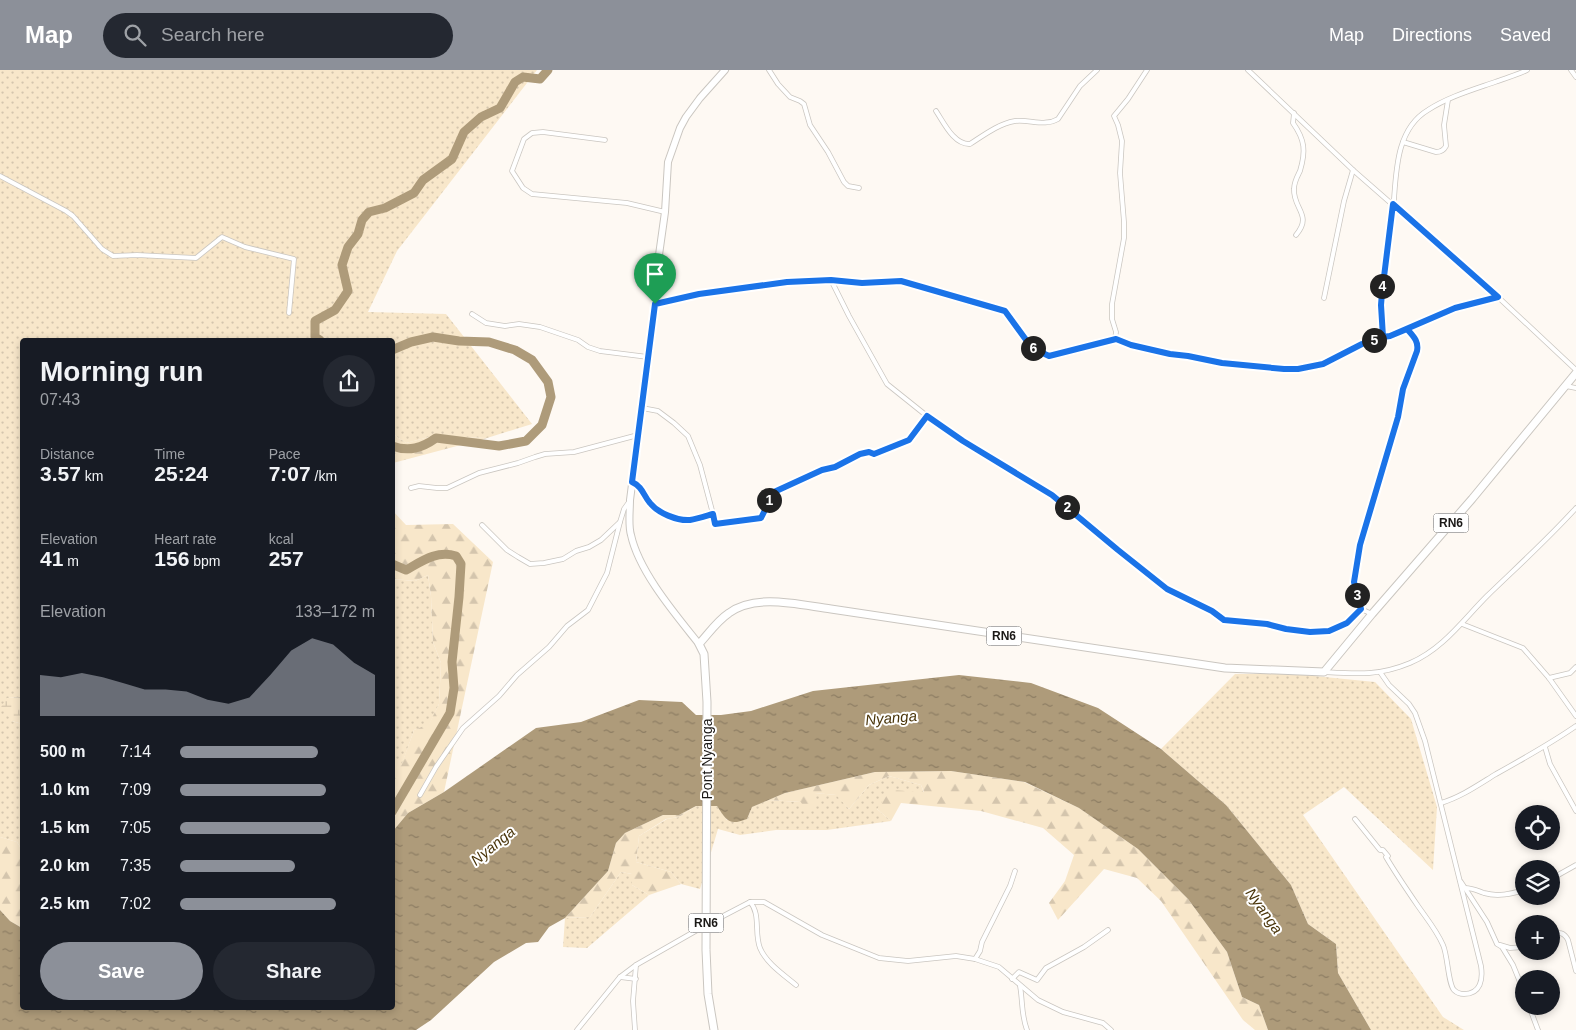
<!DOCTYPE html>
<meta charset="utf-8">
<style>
body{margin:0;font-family:Arial,sans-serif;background:#242831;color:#f1f3f6;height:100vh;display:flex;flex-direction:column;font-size:19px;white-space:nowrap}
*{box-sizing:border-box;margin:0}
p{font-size:16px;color:#9ea1a6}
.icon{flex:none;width:28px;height:28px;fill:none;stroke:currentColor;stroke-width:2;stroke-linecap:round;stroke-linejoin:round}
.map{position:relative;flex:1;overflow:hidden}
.sheet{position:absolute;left:20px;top:268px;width:375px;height:672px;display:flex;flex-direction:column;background:#171b24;border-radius:5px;box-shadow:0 2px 8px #0003}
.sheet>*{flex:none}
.fabs{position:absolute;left:1515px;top:735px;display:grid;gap:10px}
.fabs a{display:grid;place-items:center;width:45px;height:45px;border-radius:50%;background:#171b24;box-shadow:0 2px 8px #0003;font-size:25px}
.pin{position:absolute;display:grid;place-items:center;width:42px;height:42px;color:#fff;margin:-51px -21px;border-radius:50% 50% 50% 0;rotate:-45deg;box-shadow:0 0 5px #0007}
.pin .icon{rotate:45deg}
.km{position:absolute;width:25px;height:25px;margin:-12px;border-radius:50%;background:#222;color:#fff;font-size:14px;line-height:25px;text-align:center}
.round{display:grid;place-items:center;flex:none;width:52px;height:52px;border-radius:26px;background:#242831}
.headline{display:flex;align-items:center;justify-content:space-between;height:85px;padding:0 20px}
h1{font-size:28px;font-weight:700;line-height:38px}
.stats{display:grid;grid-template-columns:repeat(3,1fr);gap:8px;height:85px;padding:5px 20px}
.stats div{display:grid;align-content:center}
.stats b{font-size:21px;font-weight:700}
.stats small{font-size:14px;font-weight:400}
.stats p{font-size:14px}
.chart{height:140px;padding:10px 20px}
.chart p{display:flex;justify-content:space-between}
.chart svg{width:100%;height:90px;margin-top:5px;fill:#8c9099;opacity:.7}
.primary-button{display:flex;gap:10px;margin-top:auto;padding:10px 20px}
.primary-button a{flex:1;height:58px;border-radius:30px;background:#8c9099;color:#fff;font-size:20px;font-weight:700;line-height:58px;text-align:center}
.primary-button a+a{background:#242831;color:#f1f3f6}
ul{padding:0 20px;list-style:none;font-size:16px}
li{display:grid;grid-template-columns:80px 60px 1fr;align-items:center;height:38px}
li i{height:12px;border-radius:6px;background:#8c9099}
header{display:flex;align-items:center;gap:30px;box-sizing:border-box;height:70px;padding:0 25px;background:#8c9099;color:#fff}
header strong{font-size:24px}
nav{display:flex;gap:28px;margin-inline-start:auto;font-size:18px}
.search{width:350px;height:45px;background:#242831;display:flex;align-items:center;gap:12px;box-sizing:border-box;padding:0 18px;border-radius:28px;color:#9ea1a6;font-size:19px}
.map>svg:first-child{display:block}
.green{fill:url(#green-dots)}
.forest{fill:url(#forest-firs)}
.wetland{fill:url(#wetland-marsh)}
.water{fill:url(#water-ripples)}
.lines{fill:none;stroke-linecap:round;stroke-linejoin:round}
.river{stroke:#ae9b7a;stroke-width:9}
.street-casing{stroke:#cac6c0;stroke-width:5.5}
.primary-casing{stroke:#cac6c0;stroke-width:8}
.highway-casing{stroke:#cac6c0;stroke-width:9}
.street{stroke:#fff;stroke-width:4}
.primary{stroke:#fff;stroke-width:6}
.highway{stroke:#fff;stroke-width:7}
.route-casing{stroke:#fff;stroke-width:10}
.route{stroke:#1a73e8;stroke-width:6}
.labels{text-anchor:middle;stroke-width:4;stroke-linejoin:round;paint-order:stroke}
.shield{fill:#fff;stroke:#5f5d5c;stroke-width:1}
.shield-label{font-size:12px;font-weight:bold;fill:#1a1816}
.street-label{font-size:14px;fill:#1a1816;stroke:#fff}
.water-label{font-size:15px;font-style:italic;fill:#4a350a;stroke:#fff}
</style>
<header>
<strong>Map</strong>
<div class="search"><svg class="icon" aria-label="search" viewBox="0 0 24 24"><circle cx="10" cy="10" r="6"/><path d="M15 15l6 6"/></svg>Search here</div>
<nav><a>Map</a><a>Directions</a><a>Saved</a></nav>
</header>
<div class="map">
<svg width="1576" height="960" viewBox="0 0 1576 960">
<defs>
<pattern id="green-dots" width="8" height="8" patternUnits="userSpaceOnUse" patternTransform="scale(1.25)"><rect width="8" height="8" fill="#f8e7ca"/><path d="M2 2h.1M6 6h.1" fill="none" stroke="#d4c5ad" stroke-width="1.8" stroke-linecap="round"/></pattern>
<pattern id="forest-firs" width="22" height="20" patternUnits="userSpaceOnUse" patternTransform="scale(1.25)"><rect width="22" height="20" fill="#f8e7ca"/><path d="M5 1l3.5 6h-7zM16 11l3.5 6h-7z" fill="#d4c5ad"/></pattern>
<pattern id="wetland-marsh" width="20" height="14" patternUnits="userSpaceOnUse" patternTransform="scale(1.25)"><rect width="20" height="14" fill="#f8e7ca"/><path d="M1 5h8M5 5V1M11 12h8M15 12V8" fill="none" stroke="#d4c5ad"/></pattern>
<pattern id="water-ripples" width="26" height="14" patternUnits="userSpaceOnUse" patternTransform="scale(1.25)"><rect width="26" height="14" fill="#ae9b7a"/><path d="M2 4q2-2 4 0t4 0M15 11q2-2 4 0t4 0" fill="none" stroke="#8d7d63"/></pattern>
</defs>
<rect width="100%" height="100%" fill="#fef9f3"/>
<g class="green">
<polygon points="0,0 537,0 397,181 368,242 446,244 532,354 487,368 433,366 406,373 393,364 392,270 22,270 22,627 7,628 12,651 22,654 22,780 17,772 0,767"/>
<polygon points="428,505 431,526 433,572 441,593 439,634 429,655 414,660 401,697 392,689 392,509 415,511"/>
<polygon points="1235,604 1294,604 1375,612 1411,649 1437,737 1433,800 1344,717 1303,745 1443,947 1464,960 1371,960 1338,903 1336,874 1308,854 1291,815 1226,735 1161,679"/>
<polygon points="889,706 921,715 924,723 877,739 891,751 827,760 776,760 740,765 718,759 700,819 681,814 671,802 636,792 639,766 667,749 679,747 696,736 717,736 727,750 747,749 752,737 768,730 801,732 815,723 837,725 849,739 869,715"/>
<polygon points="621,802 632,804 632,815 649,825 587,878 563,877 565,848 590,847"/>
</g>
<g class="forest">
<polygon points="393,364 406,373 433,366 487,368 393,393"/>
<polygon points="392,440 406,455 453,454 493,492 444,722 408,743 393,761 393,689 401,696 414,660 429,654 439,634 441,593 433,572 431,526 428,505 415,511 393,509"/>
<polygon points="951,701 1024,712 1079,738 1138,779 1188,829 1227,882 1242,927 1259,935 1268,960 1255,960 1243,950 1161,831 1137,808 1104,799 1058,850 1049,833 1065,811 1074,785 1043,758 981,741 901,733 891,751 877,739 890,720 924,722 921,715 889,706 869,715 849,739 836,725 815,723 814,740 806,740 801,732 768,730 785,723 875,702"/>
<polygon points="696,736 679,747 666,749 639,766 636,792 671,802 681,814 649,825 632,815 632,804 621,802 590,847 565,848 608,801 616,773 625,763 663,745 679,745"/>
<polygon points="0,767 17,772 22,780 22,858 10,851 0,840"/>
</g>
<polygon class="wetland" points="22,627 22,654 12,651 1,637 7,628"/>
<path class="water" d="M 959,605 L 1031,613 L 1098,638 L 1161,679 L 1226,735 L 1291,815 L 1308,854 L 1336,874 L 1338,903 L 1371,960 L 1268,960 L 1259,935 L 1242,927 L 1227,882 L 1188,829 L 1138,779 L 1079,738 L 1025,712 L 951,701 L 875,702 L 785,723 L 752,737 L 747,749 C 729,756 727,751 717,736 L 696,736 L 679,745 L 663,745 L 625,763 L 616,773 L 608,801 L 565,848 L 549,857 L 538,872 L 526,873 L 494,892 L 431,950 L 416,960 L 0,960 L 0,840 L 10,851 L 22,858 L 22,938 L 392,938 L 393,761 L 408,743 L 444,722 L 536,658 L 581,652 L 639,630 L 682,632 L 696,645 L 721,645 L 751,641 L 813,621 Z"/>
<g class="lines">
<g class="river">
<polyline points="320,270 315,267 315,251 335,240 348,221 342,195 348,177 358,164 362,150 369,142 385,138 414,123 423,110 452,89 464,62 481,47 500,38 515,12 523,7 540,9 548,0"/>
<path d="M 392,280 L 411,272 L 433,267 L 459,271 L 489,272 L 515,280 L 532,290 L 548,312 L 551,327 L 542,355 L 526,371 L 499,376 L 436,368 C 422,378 409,382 392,376"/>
<path d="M 392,494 L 406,500 C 422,491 437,480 456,486 L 461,494 L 459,527 L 452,592 L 454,618 L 450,643 L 392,742"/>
</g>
<defs>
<g id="street">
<polyline points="769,0 778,14 790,27 800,31 804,34 810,55 828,82 844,112 848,116 859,118"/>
<polyline points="1248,0 1353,100 1498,227 1576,300"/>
<polyline points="1571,0 1576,7"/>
<path d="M 936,41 C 944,53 954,75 970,74 C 984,65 998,54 1015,51 C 1029,49 1045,57 1058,49 L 1080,16 L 1097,0"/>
<path d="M 1294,43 L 1293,53 C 1305,70 1306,81 1300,101 C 1297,107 1294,112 1294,119 C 1293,139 1313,145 1296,165"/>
<polyline points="605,70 543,62 532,63 524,69 512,101 523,118 532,124 627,133 665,142"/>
<path d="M 1403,72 L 1436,82 C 1441,82 1444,80 1446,76 L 1444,55 L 1448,30"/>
<polyline points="0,106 66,141 73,146 102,179 113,186 137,185 196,188 222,167 245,177 294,189 289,243"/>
<polyline points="831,210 849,246 887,314 927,346 963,371 1052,425 1118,480 1167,519 1212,541 1224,550 1267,554 1286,559 1310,562 1329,561 1347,553 1361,539"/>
<polyline points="1324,228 1344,131 1353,100"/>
<polyline points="655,234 699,224 787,213 831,210 862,213 901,211 1005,241 1032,278 1049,286 1115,269 1131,275 1170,284 1188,285 1223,293 1284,299 1298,299 1323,293 1362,274 1383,267 1390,265 1455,238 1498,227"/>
<polyline points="472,244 486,253 505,256 519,254 540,257 578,270 588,277 600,281 648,287"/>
<path d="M 1383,267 L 1381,235 L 1381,223 C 1384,199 1388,175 1392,151 C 1397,115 1391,62 1428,40 C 1448,27 1472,20 1495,12 C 1506,8 1517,5 1527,0"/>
<polyline points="1115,269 1116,262 1112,249 1112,234 1124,168 1124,152 1120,103 1122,71 1118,55 1114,46 1128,29 1147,0"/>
<polyline points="1566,316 1576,318"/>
<polyline points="642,338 658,341 674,353 688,366 700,395 713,444 715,455 761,449 774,422 822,400 835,397 860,384 869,382 875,384 909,370 927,346"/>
<path d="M 632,412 C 642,417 643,425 650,433 C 658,443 677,451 690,450 C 697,449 706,446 713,444"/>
<polyline points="411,418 419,416 437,418 447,418 479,403 518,393 535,387 545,384 574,382 638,365"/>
<polyline points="482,455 507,480 518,487 530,494 544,493 563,489 576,481 589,477 601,470 620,452 624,439 629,432"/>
<path d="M 1372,544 L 1361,539 L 1354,512 L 1360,475 L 1398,347 L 1403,319 L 1417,281 C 1419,271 1413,266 1407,259"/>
<polyline points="1462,554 1523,578 1549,608 1570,603 1576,597"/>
<path d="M 1324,602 C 1357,604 1379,606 1410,593 C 1443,579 1463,550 1487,526 C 1517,497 1548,469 1576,438"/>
<polyline points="1549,608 1576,646"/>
<polyline points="1545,677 1550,694 1576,741"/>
<polyline points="420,725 436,697 463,658 499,626 517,605 549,577 567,556 588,540 607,503 620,452"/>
<path d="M 1441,733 C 1461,727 1478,715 1496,704 C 1523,689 1550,674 1576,656"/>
<path d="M 1355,749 L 1380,780 L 1383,780 L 1388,786 L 1386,787 C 1396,804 1407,820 1418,836 C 1427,849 1437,861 1443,875 C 1448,886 1448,914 1454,920 C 1457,923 1460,924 1464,924 C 1481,924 1483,909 1481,896 L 1425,671 L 1415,643 L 1409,634 L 1389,615 L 1380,602"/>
<polyline points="1551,809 1576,795"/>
<polyline points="1461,812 1487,852 1497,874 1502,877 1513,895 1524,922"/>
<path d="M 1465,818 C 1473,818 1478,821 1484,823 C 1498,827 1511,824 1524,820"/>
<path d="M 750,832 C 761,844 754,863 760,878 C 766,893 784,905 796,915"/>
<path d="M 1551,864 C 1559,862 1564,862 1568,870 L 1576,901"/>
<polyline points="1500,875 1510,878 1524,877"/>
<polyline points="975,889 980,881 982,872 1010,816 1015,801"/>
<polyline points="620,907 636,909"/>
<polyline points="1012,909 1019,902 1037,910 1046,898 1084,877 1108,860"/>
<path d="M 1020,916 C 1023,933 1021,944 1027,960"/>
<polyline points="1529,936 1538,960"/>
<polyline points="577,960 620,907 636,895 706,855 750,832 764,832 822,865 879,888 908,891 956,886 975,889 999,897 1038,930 1063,942 1103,953 1111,960"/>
<polyline points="635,960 633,931 636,895"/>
</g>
<path id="primary" d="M 699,574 C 676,545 639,502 631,465 C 628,455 630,441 630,430 L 658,214 L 658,192 L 665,142 L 668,92 L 680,58 L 686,47 L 700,28 L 725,0"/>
<path id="highway" d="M 714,960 L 708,924 L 706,880 L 707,632 L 704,584 L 699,574 C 709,563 717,551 729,543 C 756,523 800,535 831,539 L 1225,598 L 1324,602 L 1372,544 L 1472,429 L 1576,303"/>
</defs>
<use href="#street" class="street-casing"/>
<use href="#primary" class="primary-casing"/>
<use href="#highway" class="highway-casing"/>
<use href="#street" class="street"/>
<use href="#primary" class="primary"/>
<use href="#highway" class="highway"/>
</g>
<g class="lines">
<defs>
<path id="route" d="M 655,234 L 632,412 C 643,417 643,425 650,433 C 658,443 677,451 690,450 C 697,449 706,446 713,444 L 715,454 L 761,448 L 774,422 L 822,400 L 835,397 L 860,384 L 869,382 L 874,384 L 909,370 L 927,346 L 963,371 L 1052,425 L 1118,480 L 1167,519 L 1212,541 L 1224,550 L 1267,554 L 1286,559 L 1310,562 L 1329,561 L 1347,553 L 1361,539 L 1354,512 L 1360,475 L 1398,347 L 1403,319 L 1417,281 C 1419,271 1413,266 1407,259 L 1390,266 L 1383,267 L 1381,235 L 1382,223 L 1393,134 L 1498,227 L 1455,238 L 1390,266 L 1383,267 L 1362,274 L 1323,294 L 1298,299 L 1284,299 L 1222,293 L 1188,286 L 1170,284 L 1131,275 L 1116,269 L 1049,286 L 1032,278 L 1005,241 L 901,211 L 862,213 L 831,210 L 787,212 L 699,224 L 655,234"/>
</defs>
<use href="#route" class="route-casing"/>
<use href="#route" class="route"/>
</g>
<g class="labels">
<g class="shield">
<rect x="1433.5" y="443.5" width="35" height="19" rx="4"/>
<rect x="986.5" y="556.5" width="35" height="19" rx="4"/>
<rect x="688.5" y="843.5" width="35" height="19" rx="4"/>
</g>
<g class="shield-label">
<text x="1451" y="457">RN6</text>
<text x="1004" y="570">RN6</text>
<text x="706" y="857">RN6</text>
</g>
<g class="street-label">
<text transform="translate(707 689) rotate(-90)" y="5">Pont Nyanga</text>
</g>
<g class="water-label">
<text transform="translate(891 648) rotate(-5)" y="5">Nyanga</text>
<text transform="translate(493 776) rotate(-39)" y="5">Nyanga</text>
<text transform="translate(1264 841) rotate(55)" y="5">Nyanga</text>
</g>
</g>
</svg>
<div class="fabs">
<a><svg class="icon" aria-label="locate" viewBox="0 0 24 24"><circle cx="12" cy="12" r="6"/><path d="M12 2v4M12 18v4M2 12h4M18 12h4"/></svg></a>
<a><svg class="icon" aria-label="layers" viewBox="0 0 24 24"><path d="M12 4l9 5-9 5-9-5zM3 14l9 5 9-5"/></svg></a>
<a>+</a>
<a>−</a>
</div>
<div class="pin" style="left:655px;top:234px;background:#1e9e55"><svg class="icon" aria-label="arrive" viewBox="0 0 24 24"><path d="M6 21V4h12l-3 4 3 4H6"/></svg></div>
<b class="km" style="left:769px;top:430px">1</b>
<b class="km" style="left:1067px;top:437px">2</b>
<b class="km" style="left:1357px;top:525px">3</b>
<b class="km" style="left:1382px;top:216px">4</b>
<b class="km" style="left:1374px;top:270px">5</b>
<b class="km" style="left:1033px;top:278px">6</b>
<section class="sheet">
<div class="headline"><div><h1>Morning run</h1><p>07:43</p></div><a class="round"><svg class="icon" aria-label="share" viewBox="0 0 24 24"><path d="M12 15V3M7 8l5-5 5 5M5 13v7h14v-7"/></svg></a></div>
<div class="stats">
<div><p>Distance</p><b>3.57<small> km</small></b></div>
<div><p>Time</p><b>25:24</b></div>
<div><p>Pace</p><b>7:07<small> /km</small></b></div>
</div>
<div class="stats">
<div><p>Elevation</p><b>41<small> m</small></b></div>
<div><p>Heart rate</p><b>156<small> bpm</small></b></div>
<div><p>kcal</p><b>257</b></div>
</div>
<div class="chart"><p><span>Elevation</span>133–172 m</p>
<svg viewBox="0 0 160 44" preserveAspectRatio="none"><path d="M0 44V24L10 25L20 23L30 25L40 28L50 31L60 31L70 32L80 36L90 38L100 35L110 24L120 12L130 6L140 9L150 18L160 24V44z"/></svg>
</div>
<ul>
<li><b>500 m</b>7:14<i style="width:71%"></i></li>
<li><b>1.0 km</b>7:09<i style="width:75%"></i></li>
<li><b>1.5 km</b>7:05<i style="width:77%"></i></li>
<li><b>2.0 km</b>7:35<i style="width:59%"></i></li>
<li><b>2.5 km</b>7:02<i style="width:80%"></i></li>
</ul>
<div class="primary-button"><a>Save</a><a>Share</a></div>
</section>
</div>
